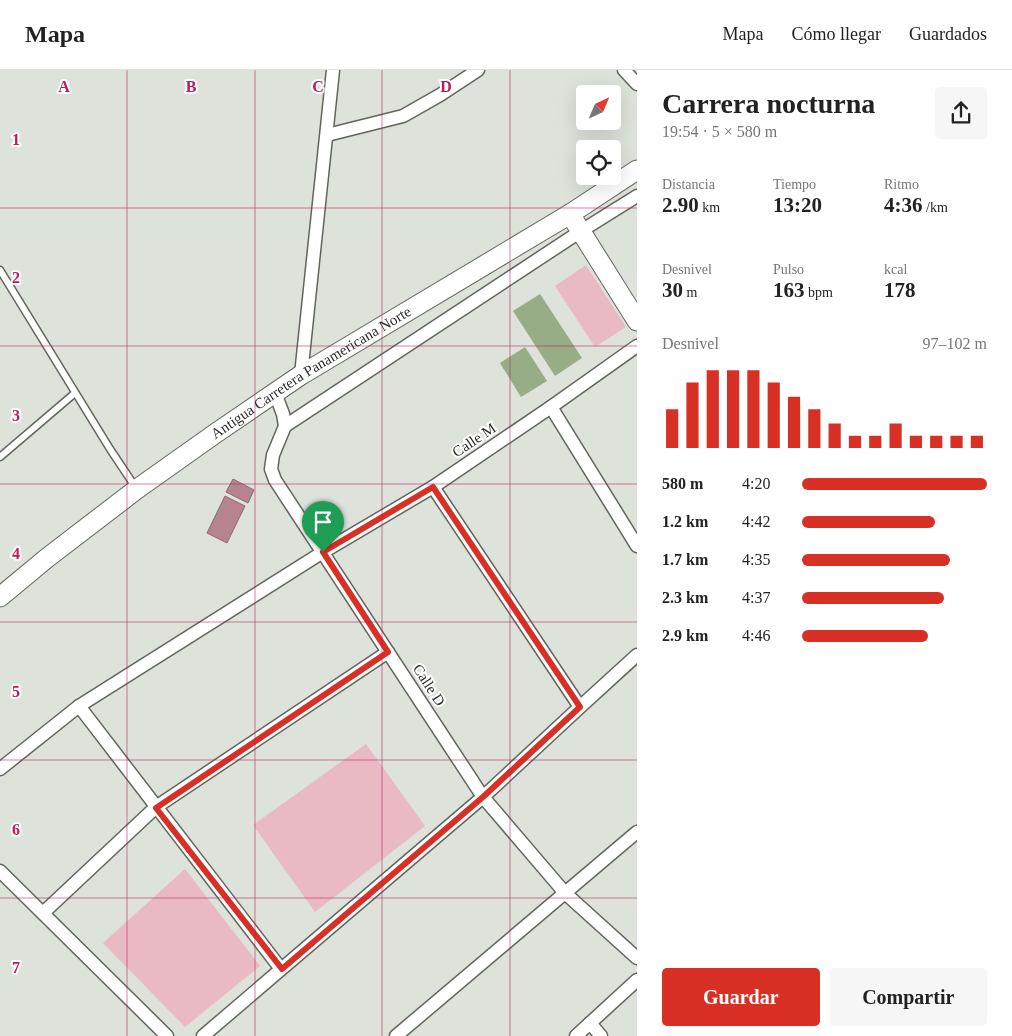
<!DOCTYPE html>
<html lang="es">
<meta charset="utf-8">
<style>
body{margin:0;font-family:"Times New Roman",serif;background:#f6f6f6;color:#222;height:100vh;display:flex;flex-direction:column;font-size:19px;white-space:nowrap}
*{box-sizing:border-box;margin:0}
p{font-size:16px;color:#767676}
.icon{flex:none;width:28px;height:28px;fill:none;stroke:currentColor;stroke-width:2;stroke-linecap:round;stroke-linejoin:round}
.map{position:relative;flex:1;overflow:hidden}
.panel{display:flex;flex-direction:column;background:#fff;width:375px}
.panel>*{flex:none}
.needle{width:32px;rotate:44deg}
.tools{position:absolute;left:576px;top:15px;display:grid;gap:10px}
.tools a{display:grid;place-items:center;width:45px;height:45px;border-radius:5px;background:#fff;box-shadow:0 5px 20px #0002;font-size:25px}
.pin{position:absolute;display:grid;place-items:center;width:42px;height:42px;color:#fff;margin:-51px -21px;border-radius:50% 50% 50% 0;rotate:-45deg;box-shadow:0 0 5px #0007}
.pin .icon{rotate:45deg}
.round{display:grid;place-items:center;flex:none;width:52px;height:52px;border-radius:5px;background:#f6f6f6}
.headline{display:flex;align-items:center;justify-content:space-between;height:85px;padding:0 25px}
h1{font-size:28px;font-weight:600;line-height:38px}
.metrics{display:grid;grid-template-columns:repeat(3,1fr);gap:8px;height:85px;padding:5px 25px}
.metrics div{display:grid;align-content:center}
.metrics b{font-size:21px;font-weight:600}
.metrics small{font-size:14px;font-weight:400}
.metrics p{font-size:14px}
.chart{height:140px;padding:10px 25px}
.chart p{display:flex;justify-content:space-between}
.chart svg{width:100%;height:90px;margin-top:5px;stroke:#d93025;stroke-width:6}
.button{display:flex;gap:10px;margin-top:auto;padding:10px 25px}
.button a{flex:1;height:58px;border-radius:5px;background:#d93025;color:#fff;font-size:20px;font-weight:600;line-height:58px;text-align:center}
.button a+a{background:#f6f6f6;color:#222}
ul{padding:0 25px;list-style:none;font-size:16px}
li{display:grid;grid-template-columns:80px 60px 1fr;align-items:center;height:38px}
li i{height:12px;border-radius:6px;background:#d93025}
header{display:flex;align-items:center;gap:30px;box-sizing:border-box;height:70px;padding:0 25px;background:#fff;border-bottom:1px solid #e0e0e0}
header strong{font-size:24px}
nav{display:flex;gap:28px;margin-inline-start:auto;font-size:18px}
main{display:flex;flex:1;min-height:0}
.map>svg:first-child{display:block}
.green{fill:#e9b9c4}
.water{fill:#b5848f;stroke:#8c6a71}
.building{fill:#96ad85}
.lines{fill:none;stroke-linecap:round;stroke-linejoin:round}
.lane-casing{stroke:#61655e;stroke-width:9}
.street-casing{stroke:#61655e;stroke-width:15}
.secondary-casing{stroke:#61655e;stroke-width:21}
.lane{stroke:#fff;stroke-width:6}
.street{stroke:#fff;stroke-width:12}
.secondary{stroke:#fff;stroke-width:19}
.route-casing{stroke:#fff;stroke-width:10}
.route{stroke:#d93025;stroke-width:6}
.grid{fill:none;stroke:#c2185b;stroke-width:1;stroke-opacity:0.55}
.labels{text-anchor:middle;stroke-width:4;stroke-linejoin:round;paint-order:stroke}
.street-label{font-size:15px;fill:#2b2d2a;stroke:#fff}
.grid-label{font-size:16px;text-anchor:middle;font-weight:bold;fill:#c2185b;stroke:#fff;stroke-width:4;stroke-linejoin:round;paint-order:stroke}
</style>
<header>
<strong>Mapa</strong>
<nav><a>Mapa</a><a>Cómo llegar</a><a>Guardados</a></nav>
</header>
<main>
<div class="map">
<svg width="637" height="966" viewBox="0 0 637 966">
<rect width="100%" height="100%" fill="#dde2da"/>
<g class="green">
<polygon points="586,195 626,257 595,277 555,216"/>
<polygon points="366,674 425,756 315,842 253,755"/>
<polygon points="185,799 260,896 185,957 103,873"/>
</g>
<g class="water">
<polygon points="233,409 254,420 248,433 226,422"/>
<polygon points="225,426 245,436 227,473 207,463"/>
</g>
<g class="building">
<polygon points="540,224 582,288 555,306 513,241"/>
<polygon points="525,277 547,311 521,327 500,293"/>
</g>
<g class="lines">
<defs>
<g id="lane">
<polyline points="0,200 110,379 136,418"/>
<polyline points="0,387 75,323"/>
</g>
<g id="street">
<polyline points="624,0 637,14"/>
<polyline points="327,65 403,46 440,25 478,0"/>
<polyline points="301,305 333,0"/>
<polyline points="275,323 283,344 285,356 273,385 271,399 275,410 483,727 565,823 637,888"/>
<polyline points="551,337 637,476"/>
<polyline points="285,356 581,161 637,126"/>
<polyline points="433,417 580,637"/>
<polyline points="79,636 281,899"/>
<polyline points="0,699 79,636 323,482 433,417 551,337 637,276"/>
<polyline points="0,801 167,966"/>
<polyline points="43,843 156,737 388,582"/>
<polyline points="590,953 601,966"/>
<polyline points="203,966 483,727 580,637 637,585"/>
<polyline points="396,966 637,762"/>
<polyline points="576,966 637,910"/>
</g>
<g id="secondary">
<polyline points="570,144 637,251"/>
<path id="s1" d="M 0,527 L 47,488 L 137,419 L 216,363 L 301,305 L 570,144 L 637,100"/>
</g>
</defs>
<use href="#lane" class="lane-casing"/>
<use href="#street" class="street-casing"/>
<use href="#secondary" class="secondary-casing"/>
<use href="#lane" class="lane"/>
<use href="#street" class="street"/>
<use href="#secondary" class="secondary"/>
</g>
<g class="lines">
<defs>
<polygon id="route" points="433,417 580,637 483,727 282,899 156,738 388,582 323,482"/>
</defs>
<use href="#route" class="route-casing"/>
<use href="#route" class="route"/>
</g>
<path class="grid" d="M 127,0 L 127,966M 255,0 L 255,966M 382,0 L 382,966M 510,0 L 510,966M 0,138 L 637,138M 0,276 L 637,276M 0,414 L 637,414M 0,552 L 637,552M 0,690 L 637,690M 0,828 L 637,828"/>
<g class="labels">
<g class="street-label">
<text dy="5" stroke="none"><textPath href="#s1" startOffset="384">Antigua Carretera Panamericana Norte</textPath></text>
<text transform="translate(474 370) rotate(-34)" y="5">Calle M</text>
<text transform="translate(429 615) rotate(57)" y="5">Calle D</text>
</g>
</g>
<g class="grid-label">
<text x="64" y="22">A</text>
<text x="191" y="22">B</text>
<text x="318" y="22">C</text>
<text x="446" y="22">D</text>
<text x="16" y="75">1</text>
<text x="16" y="213">2</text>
<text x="16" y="351">3</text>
<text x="16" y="489">4</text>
<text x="16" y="627">5</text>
<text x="16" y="765">6</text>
<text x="16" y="903">7</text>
</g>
</svg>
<div class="tools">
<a><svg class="needle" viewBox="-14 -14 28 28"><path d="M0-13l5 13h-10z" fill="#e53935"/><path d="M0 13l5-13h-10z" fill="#767676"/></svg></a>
<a><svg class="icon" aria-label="locate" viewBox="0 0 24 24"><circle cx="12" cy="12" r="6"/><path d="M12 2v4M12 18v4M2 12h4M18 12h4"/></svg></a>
</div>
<div class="pin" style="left:323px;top:482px;background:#1e9e55"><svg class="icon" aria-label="arrive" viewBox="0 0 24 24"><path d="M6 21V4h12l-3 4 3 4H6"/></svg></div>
</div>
<section class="panel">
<div class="headline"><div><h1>Carrera nocturna</h1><p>19:54 · 5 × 580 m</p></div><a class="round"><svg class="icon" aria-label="share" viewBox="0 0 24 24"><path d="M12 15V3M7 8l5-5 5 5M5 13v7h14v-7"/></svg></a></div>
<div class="metrics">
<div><p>Distancia</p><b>2.90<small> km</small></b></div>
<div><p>Tiempo</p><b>13:20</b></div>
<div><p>Ritmo</p><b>4:36<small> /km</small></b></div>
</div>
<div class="metrics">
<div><p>Desnivel</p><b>30<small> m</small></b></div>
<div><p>Pulso</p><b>163<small> bpm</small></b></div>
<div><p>kcal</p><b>178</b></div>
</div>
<div class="chart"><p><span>Desnivel</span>97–102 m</p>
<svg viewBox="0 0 160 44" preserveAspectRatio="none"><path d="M5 44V25M15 44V12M25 44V6M35 44V6M45 44V6M55 44V12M65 44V19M75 44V25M85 44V32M95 44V38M105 44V38M115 44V32M125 44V38M135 44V38M145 44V38M155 44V38"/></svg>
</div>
<ul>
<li><b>580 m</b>4:20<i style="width:100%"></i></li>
<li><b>1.2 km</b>4:42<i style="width:72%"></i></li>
<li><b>1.7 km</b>4:35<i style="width:80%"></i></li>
<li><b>2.3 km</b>4:37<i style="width:77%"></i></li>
<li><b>2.9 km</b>4:46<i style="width:68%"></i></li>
</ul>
<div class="button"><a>Guardar</a><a>Compartir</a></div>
</section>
</main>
